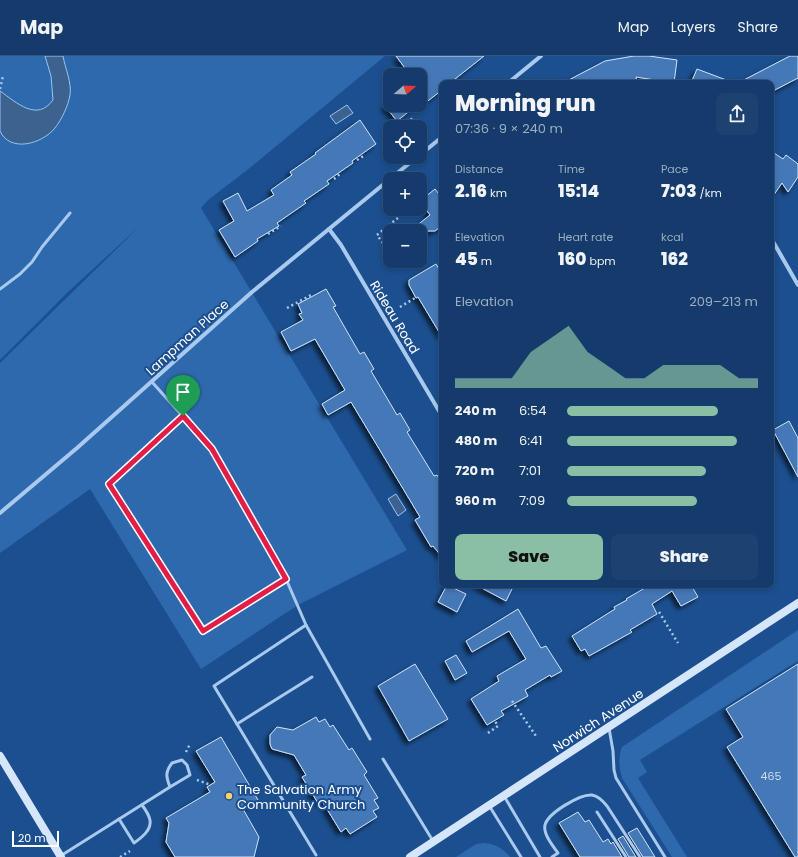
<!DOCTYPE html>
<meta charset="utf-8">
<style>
body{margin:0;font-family:Poppins,sans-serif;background:#1d4271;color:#f1f3f6;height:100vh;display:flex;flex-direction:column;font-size:15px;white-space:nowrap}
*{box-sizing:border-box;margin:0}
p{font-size:13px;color:#9dadc1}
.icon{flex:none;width:22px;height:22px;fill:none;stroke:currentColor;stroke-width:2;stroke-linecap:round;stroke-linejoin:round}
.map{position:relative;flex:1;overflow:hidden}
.sheet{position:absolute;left:439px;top:24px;width:335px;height:508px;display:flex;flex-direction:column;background:#143b6b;border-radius:8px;box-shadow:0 2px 6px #0003,0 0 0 1px #33557e}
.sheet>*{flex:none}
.needle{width:26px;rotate:71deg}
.tools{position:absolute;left:383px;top:12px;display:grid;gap:8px}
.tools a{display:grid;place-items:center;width:44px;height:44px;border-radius:8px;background:#143b6b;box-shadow:0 2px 6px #0003,0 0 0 1px #33557e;font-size:20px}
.scale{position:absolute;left:12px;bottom:10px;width:47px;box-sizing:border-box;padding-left:4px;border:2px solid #fff;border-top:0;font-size:11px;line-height:14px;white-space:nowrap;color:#fff;-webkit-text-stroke:3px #1b4f8f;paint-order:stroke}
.pin{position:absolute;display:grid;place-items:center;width:34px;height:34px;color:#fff;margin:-41px -17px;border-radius:50% 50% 50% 0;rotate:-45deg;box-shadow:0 0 4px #0007}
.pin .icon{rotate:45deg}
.round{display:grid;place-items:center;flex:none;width:42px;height:42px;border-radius:8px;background:#1d4271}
.overview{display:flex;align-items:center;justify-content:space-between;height:68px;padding:0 16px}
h1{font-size:22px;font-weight:800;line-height:30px}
.metrics{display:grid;grid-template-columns:repeat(3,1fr);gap:6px;height:68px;padding:4px 16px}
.metrics div{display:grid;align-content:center}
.metrics b{font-size:17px;font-weight:800}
.metrics small{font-size:11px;font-weight:400}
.metrics p{font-size:11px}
.chart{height:112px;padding:8px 16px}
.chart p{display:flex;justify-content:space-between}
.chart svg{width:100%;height:72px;margin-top:4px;fill:#8abfa5;opacity:.7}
.button{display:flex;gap:8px;margin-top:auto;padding:8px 16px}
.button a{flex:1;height:46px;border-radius:8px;background:#8abfa5;color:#111;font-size:16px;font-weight:800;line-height:46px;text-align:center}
.button a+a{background:#1d4271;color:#f1f3f6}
ul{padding:0 16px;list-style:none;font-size:13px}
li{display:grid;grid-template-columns:64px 48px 1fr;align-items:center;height:30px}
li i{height:10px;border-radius:5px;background:#8abfa5}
header{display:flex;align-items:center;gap:24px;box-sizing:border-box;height:56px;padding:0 20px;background:#143b6b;border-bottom:1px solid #33557e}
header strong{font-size:19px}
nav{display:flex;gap:22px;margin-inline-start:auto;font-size:14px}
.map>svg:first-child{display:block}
.green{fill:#2e69ad}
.water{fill:#3c6290;stroke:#9cc4f0}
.building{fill:#4478b7;stroke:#cfe3fa;filter:url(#shadow)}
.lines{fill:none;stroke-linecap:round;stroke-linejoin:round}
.path{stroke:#a9c9ee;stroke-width:2.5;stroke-dasharray:2 3;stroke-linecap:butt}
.lane{stroke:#a9c9ee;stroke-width:3}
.street{stroke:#a9c9ee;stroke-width:4}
.secondary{stroke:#d6e6fa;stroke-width:8}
.route-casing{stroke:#fff;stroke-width:8}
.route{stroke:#e11d48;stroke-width:5}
.poi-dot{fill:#ffd166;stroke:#1b4f8f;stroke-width:1.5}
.labels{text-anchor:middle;stroke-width:4;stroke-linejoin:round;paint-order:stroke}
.number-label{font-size:11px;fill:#d0dded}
.street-label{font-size:13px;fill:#fff;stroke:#1b4f8f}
.poi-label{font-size:13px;fill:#fff;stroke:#1b4f8f;text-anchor:start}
</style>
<header>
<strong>Map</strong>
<nav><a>Map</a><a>Layers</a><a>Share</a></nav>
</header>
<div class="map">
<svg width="798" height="801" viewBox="0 0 798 801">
<defs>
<filter id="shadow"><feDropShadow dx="-3.5" dy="3.5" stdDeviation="2" flood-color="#0009"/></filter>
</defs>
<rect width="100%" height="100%" fill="#1b4f8f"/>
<g class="green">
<polygon points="0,0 385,0 246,115 208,144 201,152 407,494 298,549 201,613 90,433 0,497 0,307 141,169 68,236 0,304"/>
<path d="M 798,574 L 798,605 L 640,704 L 647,716 L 638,722 L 687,801 L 672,801 L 622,722 C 619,711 618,701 622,691 Z"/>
<path d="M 484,787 C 496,788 502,792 510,801 L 456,801 L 476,788 Z"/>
</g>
<g class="water">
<path d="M 45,0 L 63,0 C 65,12 72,27 70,39 C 68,50 62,63 55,72 C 42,88 10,97 0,75 C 0,69 0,43 0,35 C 17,47 37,66 53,44 L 51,20 Z"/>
<polygon points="347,49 353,57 336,68 330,60"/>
<polygon points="396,438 406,454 398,460 388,443"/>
</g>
<g class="building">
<polygon points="396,0 484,0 450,27 442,27 442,34 420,51 420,19 410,19"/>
<polygon points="634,0 649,0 677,4 674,27 636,21 637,27 563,27 605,5"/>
<polygon points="790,0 798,0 798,22 771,36 771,27 738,27"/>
<polygon points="697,13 729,25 729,27 691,27"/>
<polygon points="384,49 417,49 397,65"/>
<polygon points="360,64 376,88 352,105 353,107 327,125 329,128 304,145 306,147 277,167 279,170 257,183 258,185 235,201 219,174 234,165 223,145 238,137 247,155 274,139 271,134 292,119 290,116 316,98 315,97"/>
<polygon points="771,95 783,103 786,99 798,108 798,121 788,136 782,127 771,143"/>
<polygon points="435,133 442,142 442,174 440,171 435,175 410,175 430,159 420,145"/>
<polygon points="436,208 442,218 442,281 418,241 416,242 409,229 409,224"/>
<polygon points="326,233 336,250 333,251 360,298 364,296 374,313 371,315 397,359 400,357 410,374 407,376 434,420 437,419 442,428 442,501 433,490 431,491 415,464 420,461 351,346 328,359 322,348 345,334 315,283 291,295 281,276 303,264 299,258 302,257 298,248"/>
<polygon points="789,365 798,382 798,421 773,374"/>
<polygon points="447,529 466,538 457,556 438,546"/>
<polygon points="476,529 514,529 506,545"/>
<polygon points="650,529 691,529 698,541 681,550 672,535 652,548 657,558 630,574 632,576 589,600 585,593 581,595 572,580 615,553 614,551 627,544 626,543"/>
<polygon points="518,553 541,592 546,590 562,615 551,621 550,619 525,634 528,640 501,655 504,659 487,669 471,643 499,625 497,620 526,603 509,575 472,596 466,585"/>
<polygon points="456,599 467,617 455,624 445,605"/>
<polygon points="415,608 448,663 409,685 378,630"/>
<polygon points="798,608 798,801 795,801 727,691 743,681 726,653"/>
<polygon points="316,661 319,666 325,663 330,671 333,669 349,694 352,692 367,716 364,719 378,742 374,744 379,752 373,755 377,761 350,778 346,772 341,776 322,745 318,747 302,721 306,719 294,699 272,693 270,688 270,679 277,671 293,674"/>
<polygon points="221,681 258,744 243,753 259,781 254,801 175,801 166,786 169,767 166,762 210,736 207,731 215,726 196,695"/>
<polygon points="578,756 585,766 589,764 603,786 608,783 611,788 613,786 622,801 580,801 559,767"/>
<polygon points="637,772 655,801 643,801 628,777"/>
<polygon points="623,780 636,801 629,801 618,783"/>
</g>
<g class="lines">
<g class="path">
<polyline points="0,33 3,20"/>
<polyline points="403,70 413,62 412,60"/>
<polyline points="357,104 365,99"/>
<polyline points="334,123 340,118"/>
<polyline points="268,178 281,170"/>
<polyline points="386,191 377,179 399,161"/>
<polyline points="400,251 415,242"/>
<polyline points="287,252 311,239"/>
<polyline points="659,556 678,587"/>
<polyline points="512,645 536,680"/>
<polyline points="488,677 498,670 495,665"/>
<polyline points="186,696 190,688"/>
<polyline points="197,724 211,729"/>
<polyline points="120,801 130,795"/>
</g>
<g class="lane">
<polyline points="0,233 20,218 32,206 42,191 70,157"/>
<polyline points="152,326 212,393 286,523 306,569 370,683"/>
<polyline points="183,360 109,428 203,575 286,523"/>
<polyline points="306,569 214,630 316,799"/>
<polyline points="237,668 312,621"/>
<polyline points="609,672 613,695 614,714 616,722 665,801"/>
<polyline points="383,703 433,785"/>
<polyline points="504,740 540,801"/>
<polyline points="490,751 521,801"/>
<polyline points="597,756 626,801"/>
<path d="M 119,763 L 134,787 C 141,782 152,774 150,764 C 149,759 145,753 142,749"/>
<path d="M 62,799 L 170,731 C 166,721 165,716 172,707 L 182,704 L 187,709 L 190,719 L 170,731"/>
<path d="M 552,801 L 558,797 C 553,790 543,778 545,769 C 548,757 580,738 592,739 C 598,740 603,745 607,750 L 640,801"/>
</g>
<g class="street">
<polyline points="508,27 541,0"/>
<polyline points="420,99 442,81"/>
<polyline points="390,123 417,101"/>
<polyline points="329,173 341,189 442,360"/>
<polyline points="771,182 798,229"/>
<polyline points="0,457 77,392 252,236 390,123"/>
</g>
<g class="secondary">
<polyline points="0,700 61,801"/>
<polyline points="410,801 798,547"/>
</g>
</g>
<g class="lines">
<defs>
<polygon id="route" points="183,360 212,393 286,523 203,575 109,428"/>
</defs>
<use href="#route" class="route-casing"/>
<use href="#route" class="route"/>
</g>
<circle class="poi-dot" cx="229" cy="740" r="4"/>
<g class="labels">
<g class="number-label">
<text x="771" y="724">465</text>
</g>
<g class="street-label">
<text transform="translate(395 261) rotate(59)" y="5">Rideau Road</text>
<text transform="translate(187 281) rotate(-42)" y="5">Lampman Place</text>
<text transform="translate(598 664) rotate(-33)" y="5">Norwich Avenue</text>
</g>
<g class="poi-label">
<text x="237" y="738">The Salvation Army<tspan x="237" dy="15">Community Church</tspan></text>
</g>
</g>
</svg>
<div class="tools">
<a><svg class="needle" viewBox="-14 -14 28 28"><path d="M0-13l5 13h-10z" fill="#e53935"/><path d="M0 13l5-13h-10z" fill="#9dadc1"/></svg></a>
<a><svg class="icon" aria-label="locate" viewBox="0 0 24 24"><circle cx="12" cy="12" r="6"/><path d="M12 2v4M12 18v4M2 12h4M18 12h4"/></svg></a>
<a>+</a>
<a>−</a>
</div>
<div class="scale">20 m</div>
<div class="pin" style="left:183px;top:360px;background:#1e9e55"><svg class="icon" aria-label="arrive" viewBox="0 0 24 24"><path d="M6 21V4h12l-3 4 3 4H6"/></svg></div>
<section class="sheet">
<div class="overview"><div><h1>Morning run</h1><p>07:36 · 9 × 240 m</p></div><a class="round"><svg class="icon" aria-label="share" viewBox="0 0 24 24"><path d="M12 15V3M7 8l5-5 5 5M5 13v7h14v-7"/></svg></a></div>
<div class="metrics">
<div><p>Distance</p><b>2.16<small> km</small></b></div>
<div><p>Time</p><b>15:14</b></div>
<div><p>Pace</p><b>7:03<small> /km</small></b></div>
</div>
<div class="metrics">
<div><p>Elevation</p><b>45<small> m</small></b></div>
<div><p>Heart rate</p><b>160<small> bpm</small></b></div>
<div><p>kcal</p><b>162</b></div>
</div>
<div class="chart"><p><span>Elevation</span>209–213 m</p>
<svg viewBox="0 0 160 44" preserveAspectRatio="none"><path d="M0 44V38L10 38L20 38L30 38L40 22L50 14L60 6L70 22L80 30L90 38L100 38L110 30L120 30L130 30L140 30L150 38L160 38V44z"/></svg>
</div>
<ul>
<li><b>240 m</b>6:54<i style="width:79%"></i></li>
<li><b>480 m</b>6:41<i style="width:89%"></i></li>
<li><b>720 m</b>7:01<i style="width:73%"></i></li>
<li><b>960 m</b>7:09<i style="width:68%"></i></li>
</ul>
<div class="button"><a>Save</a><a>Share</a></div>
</section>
</div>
